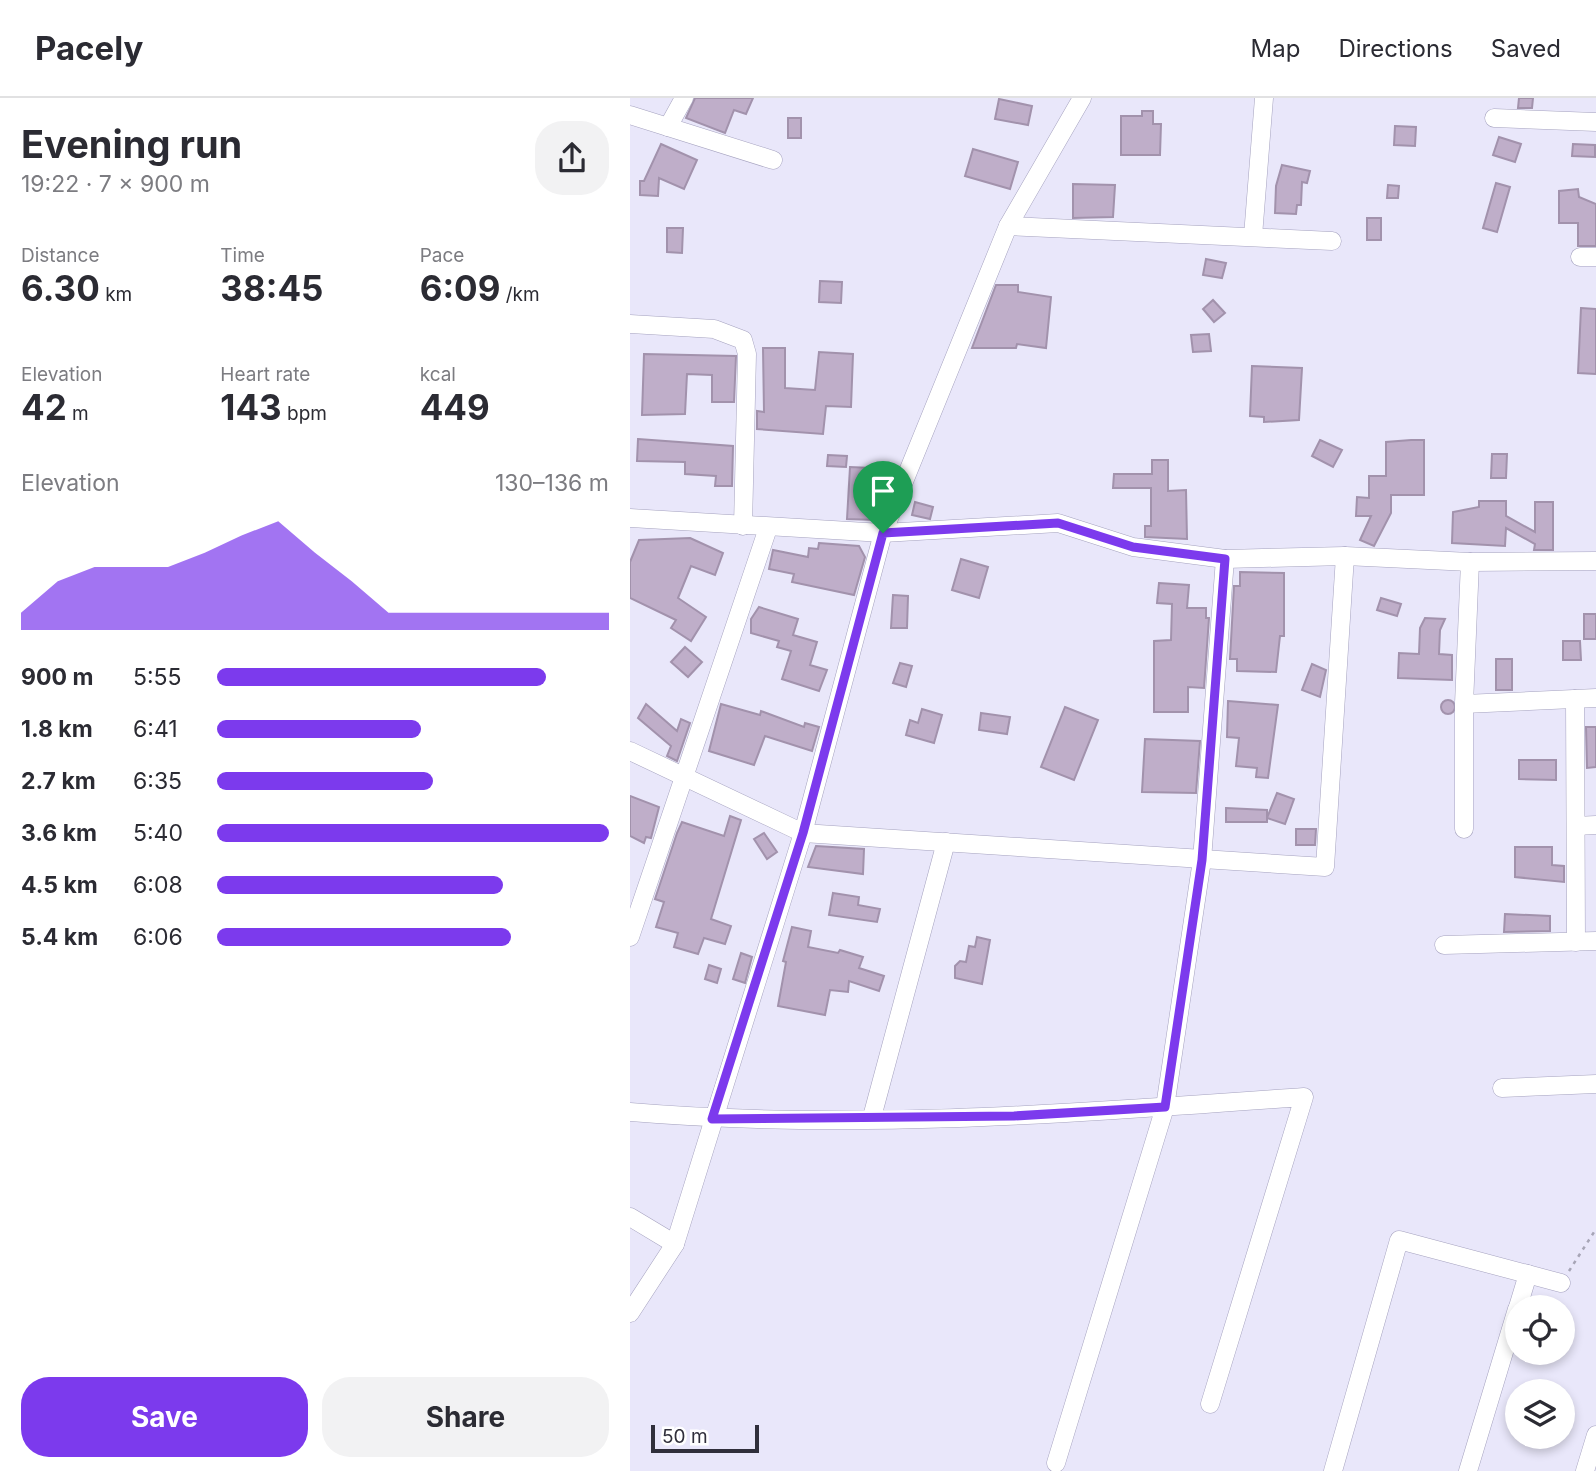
<!DOCTYPE html>
<meta charset="utf-8">
<style>
body{margin:0;font-family:Inter,sans-serif;background:#f2f2f3;color:#2b2b33;height:100vh;display:flex;flex-direction:column;font-size:26px;white-space:nowrap}
*{box-sizing:border-box;margin:0}
p{font-size:23px;color:#7c7c81}
.icon{flex:none;width:38px;height:38px;fill:none;stroke:currentColor;stroke-width:2;stroke-linecap:round;stroke-linejoin:round}
.map{position:relative;flex:1;overflow:hidden}
.details{display:flex;flex-direction:column;background:#fff;width:630px}
.details>*{flex:none}
.tools{position:absolute;left:875px;top:1197px;display:grid;gap:14px}
.tools a{display:grid;place-items:center;width:70px;height:70px;border-radius:50%;background:#fff;box-shadow:0 4px 10px #0003;font-size:35px}
.scale{position:absolute;left:21px;bottom:18px;width:108px;box-sizing:border-box;padding-left:7px;border:4px solid #302f3b;border-top:0;font-size:19px;line-height:24px;white-space:nowrap;color:#302f3b;-webkit-text-stroke:5px #fff;paint-order:stroke}
.pin{position:absolute;display:grid;place-items:center;width:60px;height:60px;color:#fff;margin:-72px -30px;border-radius:50% 50% 50% 0;rotate:-45deg;box-shadow:0 0 7px #0007}
.pin .icon{rotate:45deg}
.round{display:grid;place-items:center;flex:none;width:74px;height:74px;border-radius:28px;background:#f2f2f3}
.head{display:flex;align-items:center;justify-content:space-between;height:119px;padding:0 21px}
h1{font-size:38px;font-weight:700;line-height:52px}
.metrics{display:grid;grid-template-columns:repeat(3,1fr);gap:10px;height:119px;padding:7px 21px}
.metrics div{display:grid;align-content:center}
.metrics b{font-size:35px;font-weight:700}
.metrics small{font-size:19px;font-weight:400}
.metrics p{font-size:19px}
.chart{height:196px;padding:14px 21px}
.chart p{display:flex;justify-content:space-between}
.chart svg{width:100%;height:126px;margin-top:7px;fill:#7c3aed;opacity:.7}
.cta{display:flex;gap:14px;margin-top:auto;padding:14px 21px}
.cta a{flex:1;height:80px;border-radius:28px;background:#7c3aed;color:#fff;font-size:28px;font-weight:700;line-height:80px;text-align:center}
.cta a+a{background:#f2f2f3;color:#2b2b33}
ul{padding:0 21px;list-style:none;font-size:23px}
li{display:grid;grid-template-columns:112px 84px 1fr;align-items:center;height:52px}
li i{height:18px;border-radius:9px;background:#7c3aed}
header{display:flex;align-items:center;gap:42px;box-sizing:border-box;height:98px;padding:0 35px;background:#fff;border-bottom:2px solid #e1e1e2}
header strong{font-size:33px}
nav{display:flex;gap:38px;margin-inline-start:auto;font-size:24px}
main{display:flex;flex:1;min-height:0}
.map>svg:first-child{display:block}
.building{fill:#bfaec9;stroke:#a292ac;stroke-width:2}
.lines{fill:none;stroke-linecap:round;stroke-linejoin:round}
.minor-casing{stroke:#a5a2bf;stroke-width:19}
.path{stroke:#a7a5b6;stroke-width:2.5;stroke-dasharray:3.5 5;stroke-linecap:butt}
.minor{stroke:#fff;stroke-width:18}
.route-casing{stroke:#fff;stroke-width:14}
.route{stroke:#7c3aed;stroke-width:9}
</style>
<header>
<strong>Pacely</strong>
<nav><a>Map</a><a>Directions</a><a>Saved</a></nav>
</header>
<main>
<section class="details">
<div class="head"><div><h1>Evening run</h1><p>19:22 · 7 × 900 m</p></div><a class="round"><svg class="icon" aria-label="share" viewBox="0 0 24 24"><path d="M12 15V3M7 8l5-5 5 5M5 13v7h14v-7"/></svg></a></div>
<div class="metrics">
<div><p>Distance</p><b>6.30<small> km</small></b></div>
<div><p>Time</p><b>38:45</b></div>
<div><p>Pace</p><b>6:09<small> /km</small></b></div>
</div>
<div class="metrics">
<div><p>Elevation</p><b>42<small> m</small></b></div>
<div><p>Heart rate</p><b>143<small> bpm</small></b></div>
<div><p>kcal</p><b>449</b></div>
</div>
<div class="chart"><p><span>Elevation</span>130–136 m</p>
<svg viewBox="0 0 160 44" preserveAspectRatio="none"><path d="M0 44V38L10 27L20 22L30 22L40 22L50 17L60 11L70 6L80 17L90 27L100 38L110 38L120 38L130 38L140 38L150 38L160 38V44z"/></svg>
</div>
<ul>
<li><b>900 m</b>5:55<i style="width:84%"></i></li>
<li><b>1.8 km</b>6:41<i style="width:52%"></i></li>
<li><b>2.7 km</b>6:35<i style="width:55%"></i></li>
<li><b>3.6 km</b>5:40<i style="width:100%"></i></li>
<li><b>4.5 km</b>6:08<i style="width:73%"></i></li>
<li><b>5.4 km</b>6:06<i style="width:75%"></i></li>
</ul>
<div class="cta"><a>Save</a><a>Share</a></div>
</section>
<div class="map">
<svg width="966" height="1373" viewBox="0 0 966 1373">
<rect width="100%" height="100%" fill="#e9e7fa"/>
<g class="building">
<polygon points="65,0 123,0 116,16 104,12 95,35 56,20"/>
<polygon points="889,0 903,0 902,10 888,10"/>
<polygon points="369,1 402,8 398,27 365,21"/>
<polygon points="512,13 523,13 523,26 531,26 530,57 491,57 491,18 512,18"/>
<rect x="158" y="20" width="13" height="20"/>
<polygon points="765,28 786,29 785,48 764,47"/>
<polygon points="869,39 891,46 885,64 863,57"/>
<polygon points="31,46 67,62 54,91 29,80 28,98 10,97 10,83 14,83"/>
<polygon points="943,46 965,47 965,59 942,58"/>
<polygon points="343,51 388,64 380,91 335,78"/>
<polygon points="652,67 680,73 677,85 672,84 671,107 667,107 666,116 645,115 646,88"/>
<polygon points="866,85 880,89 867,134 853,130"/>
<polygon points="443,86 485,87 483,119 443,120"/>
<polygon points="758,87 769,88 768,100 757,100"/>
<polygon points="948,91 949,99 966,106 966,148 948,148 948,125 929,125 929,93"/>
<rect x="737" y="120" width="14" height="22"/>
<polygon points="37,130 53,130 52,155 37,154"/>
<polygon points="576,161 596,165 592,180 573,177"/>
<polygon points="190,183 212,184 211,205 189,204"/>
<polygon points="366,187 388,187 388,194 421,199 416,250 387,246 386,250 342,250"/>
<polygon points="583,202 595,215 584,224 573,211"/>
<polygon points="951,210 966,211 966,276 948,275"/>
<polygon points="579,236 581,253 563,254 561,237"/>
<polygon points="133,250 155,250 155,290 185,292 189,254 223,256 221,309 196,308 193,336 127,331 127,313 134,314"/>
<polygon points="14,256 106,258 104,304 82,304 82,277 57,276 55,316 12,317"/>
<polygon points="622,268 672,270 669,322 634,324 634,319 620,318"/>
<polygon points="8,341 103,348 102,388 85,388 86,378 55,376 55,364 7,363"/>
<polygon points="690,342 712,352 703,369 682,358"/>
<polygon points="781,342 794,342 794,397 761,397 761,415 744,448 730,442 741,418 726,418 727,399 739,400 739,378 756,378 756,344"/>
<polygon points="862,356 877,356 876,380 861,380"/>
<polygon points="198,357 217,358 216,369 197,368"/>
<polygon points="522,362 538,362 538,393 556,392 557,441 515,439 515,428 521,428 521,390 483,390 484,376 522,376"/>
<polygon points="220,369 262,371 246,422 217,421"/>
<polygon points="849,403 876,403 876,418 905,434 905,404 923,404 923,452 904,452 905,446 876,430 875,448 822,445 823,414 849,409"/>
<polygon points="285,404 303,409 300,421 282,417"/>
<polygon points="60,440 93,455 85,477 61,468 48,500 76,519 61,543 41,530 46,522 0,500 0,464 9,442"/>
<polygon points="189,445 229,448 235,459 224,497 162,484 164,476 139,471 143,452 178,459 179,450 188,451"/>
<polygon points="331,461 358,469 349,500 322,492"/>
<polygon points="610,474 654,475 654,538 650,538 646,574 607,573 607,561 600,561 604,488 610,488"/>
<polygon points="529,485 559,487 557,510 576,510 576,520 579,520 574,590 558,589 558,614 524,614 524,543 541,542 542,506 527,505"/>
<polygon points="263,497 278,498 277,530 261,530"/>
<polygon points="751,500 771,506 767,518 747,512"/>
<polygon points="129,509 168,521 163,537 187,544 180,567 197,572 189,593 152,581 161,553 147,549 149,543 121,535 121,521"/>
<rect x="954" y="516" width="12" height="25"/>
<polygon points="795,520 815,521 810,532 809,556 822,557 822,582 768,580 769,555 789,556 790,530"/>
<polygon points="933,543 950,543 951,562 933,562"/>
<polygon points="55,549 72,564 58,579 41,564"/>
<rect x="866" y="561" width="16" height="31"/>
<polygon points="270,565 282,568 276,589 263,585"/>
<polygon points="682,566 696,572 690,599 672,592"/>
<circle cx="818" cy="609" r="7"/>
<polygon points="598,603 648,607 638,680 626,679 627,670 606,668 609,640 597,639"/>
<polygon points="16,606 47,633 51,621 60,625 47,663 37,658 41,648 8,620"/>
<polygon points="91,606 130,617 131,613 174,629 175,625 189,629 182,653 135,638 124,667 79,653"/>
<polygon points="435,609 468,622 444,682 411,669"/>
<polygon points="292,611 312,617 304,645 276,637 280,622 288,625"/>
<polygon points="351,615 380,619 377,636 349,632"/>
<polygon points="956,629 966,629 966,669 957,670"/>
<polygon points="515,641 570,643 566,695 512,694"/>
<polygon points="889,662 926,662 926,682 889,681"/>
<polygon points="647,695 664,701 655,726 637,720"/>
<polygon points="0,698 29,709 21,740 16,739 14,745 0,738"/>
<polygon points="596,710 637,712 637,724 596,724"/>
<polygon points="100,718 111,722 81,821 101,828 95,846 74,840 68,856 44,849 48,835 26,829 34,804 25,801 47,735 52,724 94,738"/>
<polygon points="666,731 686,731 685,747 666,747"/>
<polygon points="134,735 147,754 137,761 124,741"/>
<polygon points="186,748 234,751 233,776 178,769"/>
<polygon points="885,749 922,749 922,767 934,768 934,784 885,779"/>
<polygon points="203,795 229,799 228,807 250,811 247,824 199,817"/>
<polygon points="875,816 920,818 920,833 874,834"/>
<polygon points="162,829 181,833 178,849 208,855 210,852 233,859 229,870 254,878 249,893 219,883 218,894 200,892 195,917 148,908 156,864 153,863"/>
<polygon points="347,839 360,842 352,886 325,880 325,868 330,863 336,864 339,848 345,849"/>
<polygon points="111,855 122,859 115,885 103,881"/>
<polygon points="79,867 91,871 87,885 75,881"/>
</g>
<g class="lines">
<defs>
<g id="minor">
<polyline points="0,17 143,62"/>
<polyline points="864,20 966,24"/>
<polyline points="38,29 54,0"/>
<polyline points="378,128 702,143"/>
<polyline points="623,138 634,0"/>
<polyline points="950,159 966,159"/>
<polyline points="0,226 84,231 113,242 117,256 113,428"/>
<polyline points="0,420 253,435 428,425 503,449 595,461 715,458 840,464 966,463"/>
<polyline points="945,601 946,844"/>
<polyline points="834,606 966,600"/>
<polyline points="0,653 173,735 695,769 715,458"/>
<polyline points="946,728 966,727"/>
<polyline points="834,731 834,606 840,464"/>
<polyline points="0,839 138,430"/>
<polyline points="814,847 966,843"/>
<polyline points="872,990 966,986"/>
<path d="M 0,1014 C 224,1033 450,1015 674,999 L 580,1306"/>
<polyline points="242,1019 316,744"/>
<polyline points="0,1119 45,1146"/>
<polyline points="888,1209 898,1176"/>
<polyline points="0,1215 45,1146 173,735 253,435 378,128 452,0"/>
<polyline points="426,1365 535,1009 572,762 595,461"/>
<polyline points="703,1373 769,1142 931,1185"/>
<polyline points="838,1373 887,1211"/>
<polyline points="955,1373 966,1337"/>
</g>
</defs>
<use href="#minor" class="minor-casing"/>
<polyline class="path" points="939,1173 966,1131"/>
<use href="#minor" class="minor"/>
</g>
<g class="lines">
<defs>
<polygon id="route" points="428,425 503,449 595,461 572,762 535,1009 384,1018 82,1021 173,735 253,435"/>
</defs>
<use href="#route" class="route-casing"/>
<use href="#route" class="route"/>
</g>
</svg>
<div class="tools">
<a><svg class="icon" aria-label="locate" viewBox="0 0 24 24"><circle cx="12" cy="12" r="6"/><path d="M12 2v4M12 18v4M2 12h4M18 12h4"/></svg></a>
<a><svg class="icon" aria-label="layers" viewBox="0 0 24 24"><path d="M12 4l9 5-9 5-9-5zM3 14l9 5 9-5"/></svg></a>
</div>
<div class="scale">50 m</div>
<div class="pin" style="left:253px;top:435px;background:#1e9e55"><svg class="icon" aria-label="arrive" viewBox="0 0 24 24"><path d="M6 21V4h12l-3 4 3 4H6"/></svg></div>
</div>
</main>
